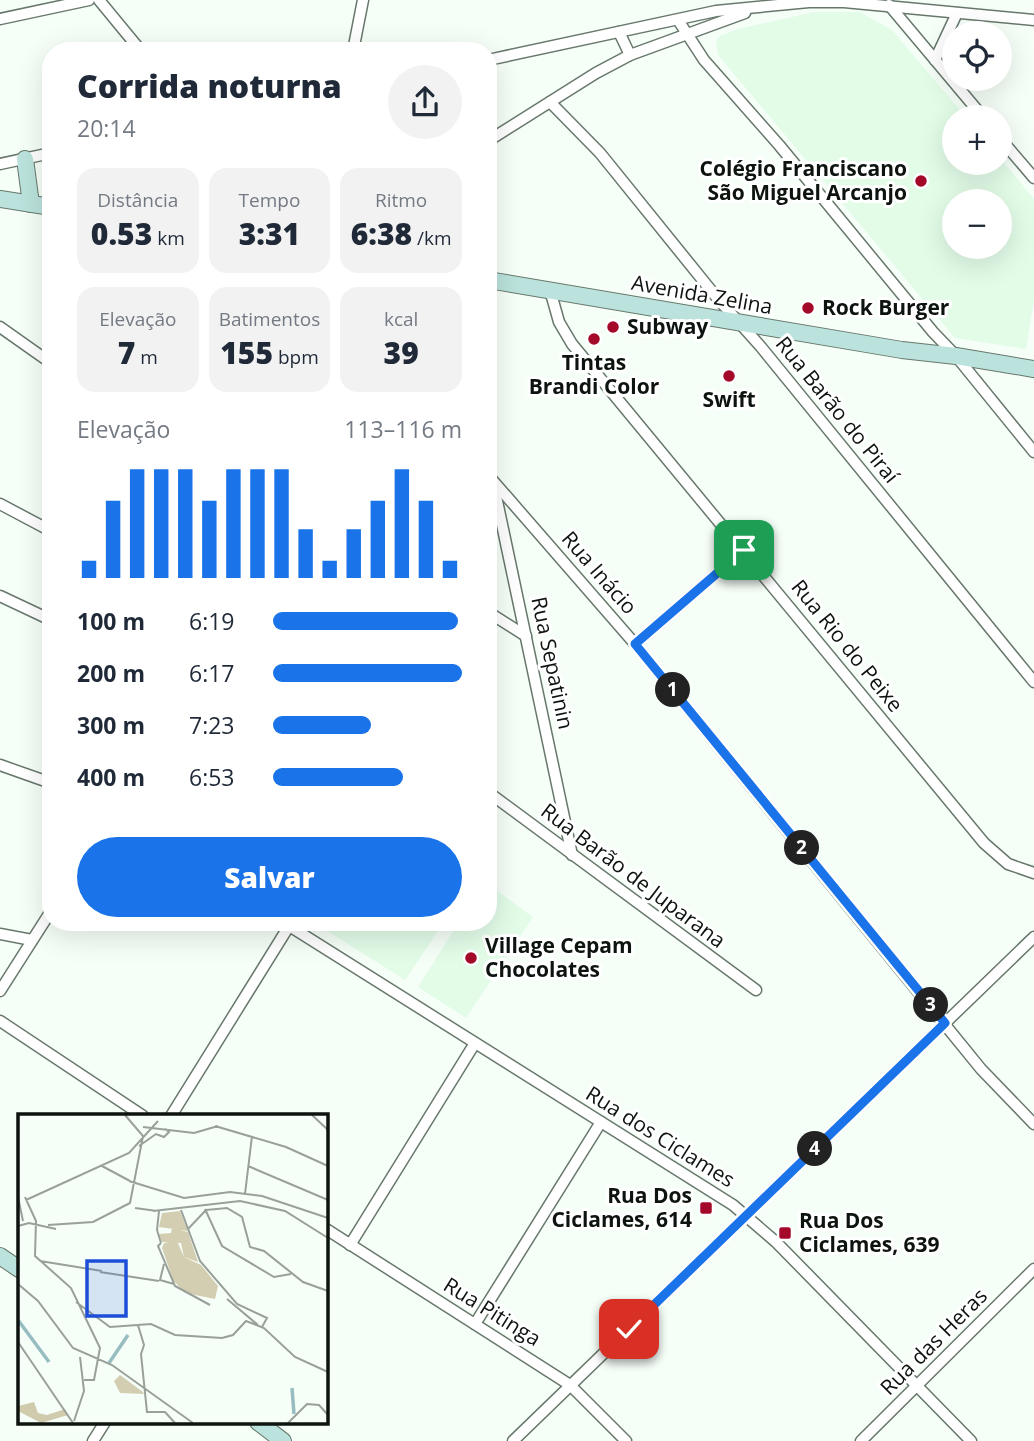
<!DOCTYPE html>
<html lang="pt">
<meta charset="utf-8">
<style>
body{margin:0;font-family:"Open Sans",sans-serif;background:#f2f2f3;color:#1f2937;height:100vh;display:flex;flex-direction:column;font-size:26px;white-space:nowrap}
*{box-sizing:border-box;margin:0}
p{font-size:23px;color:#747a83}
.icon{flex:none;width:38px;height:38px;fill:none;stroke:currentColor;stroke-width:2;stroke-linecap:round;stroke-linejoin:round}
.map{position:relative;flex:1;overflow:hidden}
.side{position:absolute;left:42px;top:42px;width:455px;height:889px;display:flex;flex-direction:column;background:#fff;border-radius:28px;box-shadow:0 7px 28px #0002}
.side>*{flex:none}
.fabs{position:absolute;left:942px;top:21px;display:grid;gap:14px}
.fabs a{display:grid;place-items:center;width:70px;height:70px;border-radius:50%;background:#fff;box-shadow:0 7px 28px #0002;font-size:35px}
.pin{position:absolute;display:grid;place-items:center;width:60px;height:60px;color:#fff;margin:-30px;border-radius:14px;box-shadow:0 4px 10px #0006}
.km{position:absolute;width:35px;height:35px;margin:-18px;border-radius:50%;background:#222;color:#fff;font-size:19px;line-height:35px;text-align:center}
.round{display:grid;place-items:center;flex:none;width:74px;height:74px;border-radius:37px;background:#f2f2f3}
.summary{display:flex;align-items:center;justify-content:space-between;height:119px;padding:0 35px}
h1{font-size:32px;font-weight:800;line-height:52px}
.stats{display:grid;grid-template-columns:repeat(3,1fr);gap:10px;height:119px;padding:7px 35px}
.stats div{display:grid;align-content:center;border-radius:18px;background:#f2f2f3;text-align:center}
.stats b{font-size:30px;font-weight:800}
.stats small{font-size:19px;font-weight:400}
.stats p{font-size:19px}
.chart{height:196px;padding:14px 35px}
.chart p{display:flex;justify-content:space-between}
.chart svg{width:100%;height:126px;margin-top:7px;stroke:#1a73e8;stroke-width:6}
.button{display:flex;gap:14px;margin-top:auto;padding:14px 35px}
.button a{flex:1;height:80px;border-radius:42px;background:#1a73e8;color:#fff;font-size:28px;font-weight:800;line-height:80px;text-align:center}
ul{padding:0 35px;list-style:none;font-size:23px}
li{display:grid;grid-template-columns:112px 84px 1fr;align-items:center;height:52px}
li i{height:18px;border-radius:9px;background:#1a73e8}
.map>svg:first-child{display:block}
.built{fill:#e2fce8;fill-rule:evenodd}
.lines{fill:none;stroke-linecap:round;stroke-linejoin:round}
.minor-casing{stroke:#67786b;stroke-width:13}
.secondary-casing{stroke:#67786b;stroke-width:18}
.minor{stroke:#fff;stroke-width:10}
.secondary{stroke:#bbe2dc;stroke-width:16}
.route-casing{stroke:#fff;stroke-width:14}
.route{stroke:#1a73e8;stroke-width:9}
.poi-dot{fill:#a50929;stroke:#fff;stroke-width:2.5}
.labels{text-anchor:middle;stroke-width:6;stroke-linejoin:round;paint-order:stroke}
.poi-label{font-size:21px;font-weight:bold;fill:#0d130e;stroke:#fff;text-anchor:start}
.street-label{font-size:21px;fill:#0d130e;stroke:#fff}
.inset-river{fill:none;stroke:#97bdc1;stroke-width:3.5}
.inset-road{fill:none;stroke:#99a09a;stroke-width:2}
.view{fill:#1d4ed8;fill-opacity:0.15;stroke:#1d4ed8;stroke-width:3.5}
.inset-edge{fill:none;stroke:#0d130e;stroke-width:3.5}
</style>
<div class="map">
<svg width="1034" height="1441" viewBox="0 0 1034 1441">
<rect width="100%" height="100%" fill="#f6fef8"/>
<g class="built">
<path d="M 814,12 L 860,12 L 892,30 L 966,117 L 954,117 L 954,163 L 999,163 L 999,157 L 1034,199 L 1034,299 L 1026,349 L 955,338 L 718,55 L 716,41 L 720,36 L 738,29 ZM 954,201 L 999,201 L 999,247 L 954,247 Z"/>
<polygon points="488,884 533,917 466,1018 418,987 459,922 488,922"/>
<polygon points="313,922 444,922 405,980"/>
</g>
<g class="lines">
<defs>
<g id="minor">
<polyline points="99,0 141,51"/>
<polyline points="889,5 983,117"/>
<polyline points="0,19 89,0"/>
<polyline points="678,20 704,60 779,145 933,332 956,356 1034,452"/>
<polyline points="619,32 630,55"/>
<polyline points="353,51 363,0"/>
<polyline points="488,60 716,11 809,2 844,2 1034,20"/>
<polyline points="935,60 957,13"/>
<polyline points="550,102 600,153 718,299 761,347 1034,682"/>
<polyline points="999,137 1034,178"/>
<polyline points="488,141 596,73 630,55 745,13"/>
<polyline points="0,164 51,153"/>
<polyline points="550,290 559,322 572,344 984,843 1008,864 1034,873"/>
<polyline points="0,327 51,363"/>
<polyline points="488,475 635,644 981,1069 1034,1124"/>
<polyline points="493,482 572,855"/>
<polyline points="0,504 51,531"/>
<polyline points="0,596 51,620"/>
<polyline points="488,612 526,636"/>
<polyline points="635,644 744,550"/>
<polyline points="0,765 51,783"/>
<polyline points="488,792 756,990"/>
<polyline points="283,922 733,1205 776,1242 971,1441"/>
<polyline points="0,934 32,940"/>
<polyline points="0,991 51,911"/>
<polyline points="0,1021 143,1116"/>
<polyline points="171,1116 289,926"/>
<polyline points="326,1229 570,1385 626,1441"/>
<polyline points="350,1245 475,1043"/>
<polyline points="475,1324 601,1122"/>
<polyline points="93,1441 105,1422"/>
<polyline points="513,1441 1034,937"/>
<polyline points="861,1441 1034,1269"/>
</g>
<g id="secondary">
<polyline points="25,159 31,204"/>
<polyline points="0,199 51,207"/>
<polyline points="488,280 902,350 956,356 1034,369"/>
<polyline points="0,1256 19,1269"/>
<polyline points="258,1422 283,1441"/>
</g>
</defs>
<use href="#minor" class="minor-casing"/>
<use href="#secondary" class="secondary-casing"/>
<use href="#minor" class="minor"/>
<use href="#secondary" class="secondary"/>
</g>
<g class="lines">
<defs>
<polyline id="route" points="629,1329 945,1023 635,644 744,550"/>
</defs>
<use href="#route" class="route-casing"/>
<use href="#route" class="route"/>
</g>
<g class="poi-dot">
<circle cx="921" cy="181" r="7"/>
<circle cx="808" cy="308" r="7"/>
<circle cx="613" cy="327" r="7"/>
<circle cx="594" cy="339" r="7"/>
<circle cx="729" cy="376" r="7"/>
<circle cx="471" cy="958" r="7"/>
<rect x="699" y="1201" width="14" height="14" rx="3.5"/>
<rect x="778" y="1226" width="14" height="14" rx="3.5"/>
</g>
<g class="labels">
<g class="poi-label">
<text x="907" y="176" text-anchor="end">Colégio Franciscano<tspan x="907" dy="24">São Miguel Arcanjo</tspan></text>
<text x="822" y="315">Rock Burger</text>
<text x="627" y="334">Subway</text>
<text x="594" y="370" text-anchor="middle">Tintas<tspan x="594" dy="24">Brandi Color</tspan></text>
<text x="729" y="407" text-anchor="middle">Swift</text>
<text x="485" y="953">Village Cepam<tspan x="485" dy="24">Chocolates</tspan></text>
<text x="692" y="1203" text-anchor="end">Rua Dos<tspan x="692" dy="24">Ciclames, 614</tspan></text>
<text x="799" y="1228">Rua Dos<tspan x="799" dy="24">Ciclames, 639</tspan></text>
</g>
<g class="street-label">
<text transform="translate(702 295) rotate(10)" y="7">Avenida Zelina</text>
<text transform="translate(837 410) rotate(51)" y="7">Rua Barão do Piraí</text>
<text transform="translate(599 573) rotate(49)" y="7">Rua Inácio</text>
<text transform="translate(847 646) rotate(51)" y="7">Rua Rio do Peixe</text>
<text transform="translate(552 663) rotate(78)" y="7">Rua Sepatinin</text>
<text transform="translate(633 876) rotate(37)" y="7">Rua Barão de Juparana</text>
<text transform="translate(660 1137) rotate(32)" y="7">Rua dos Ciclames</text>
<text transform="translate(492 1312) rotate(32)" y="7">Rua Pitinga</text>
<text transform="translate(934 1342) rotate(-45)" y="7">Rua das Heras</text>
</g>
</g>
<g transform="translate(18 1114)">
<rect width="310" height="310" fill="#f6fef8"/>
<path d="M 162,97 L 170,117 L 141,113 L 144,99 ZM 154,114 L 170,118 L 180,148 L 166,143 L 163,129 L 144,128 L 141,120 L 153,119 Z" fill="#d3ceb2"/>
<path d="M 16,288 L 20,299 L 29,301 L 47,295 L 50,301 L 23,309 L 0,297 L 0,292 Z" fill="#d0cbad"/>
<path d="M 159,127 L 166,143 L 183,151 L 200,172 L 197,185 L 167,179 L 155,166 L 144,134 L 146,129 Z" fill="#d3ceb2"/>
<path d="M 102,261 L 125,278 L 126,280 L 102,279 L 96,267 Z" fill="#d3ceb2"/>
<path class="inset-river" d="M 0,206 L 31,248M 91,249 L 110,221M 274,274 L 276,300"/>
<path class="inset-road" d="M 294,1 L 310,16M 197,12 L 268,33 L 310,52M 125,13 L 176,19 L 200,12M 121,32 L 138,20 L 146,23 L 151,18 L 147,15M 84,52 L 112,67M 230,52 L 310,86M 111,67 L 166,84 L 212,78 L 244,82 L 310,104M 227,80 L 234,22M 0,83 L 5,107M 7,83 L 18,107 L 17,142 L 53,174 L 82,234 L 76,266 L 66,266M 8,86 L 111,39 L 140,7M 117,94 L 139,97M 187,95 L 204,132 L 256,163 L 273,160M 163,96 L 182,147 L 219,190 L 249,204 L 244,213M 188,96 L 209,94 L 224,103 L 232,133 L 246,137 L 285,168 L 310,177M 135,97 L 222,87 L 267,97 L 310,124M 141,97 L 139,116 L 143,129M 30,111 L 75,108 L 112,89 L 125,22 L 107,1M 0,112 L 11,109 L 38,115M 170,115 L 188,96M 143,129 L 140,132 L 157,172 L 192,191M 22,147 L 84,157M 146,150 L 142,166 L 156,170M 82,158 L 141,167M 0,170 L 20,187 L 55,234 L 94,251 L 175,309M 209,185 L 240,211M 58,188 L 92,213 L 133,210 L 157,221 L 204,224 L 215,221 L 228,207 L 246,214 L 277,243 L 310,258M 120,211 L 126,231 L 123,240 L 129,298 L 147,298 L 157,309M 0,228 L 55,309M 56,307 L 66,277 L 62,243M 270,309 L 289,290 L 301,291 L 310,301"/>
<path class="view" d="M 69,147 L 108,147 L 108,202 L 69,202 Z"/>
<rect width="310" height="310" class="inset-edge"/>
</g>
</svg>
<div class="fabs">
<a><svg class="icon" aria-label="locate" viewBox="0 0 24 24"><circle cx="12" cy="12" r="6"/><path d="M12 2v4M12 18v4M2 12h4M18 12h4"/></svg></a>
<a>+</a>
<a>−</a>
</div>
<div class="pin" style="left:744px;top:550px;background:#1e9e55"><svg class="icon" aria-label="arrive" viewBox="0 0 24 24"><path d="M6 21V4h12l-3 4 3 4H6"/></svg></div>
<div class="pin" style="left:629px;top:1329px;background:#d93025"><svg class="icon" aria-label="check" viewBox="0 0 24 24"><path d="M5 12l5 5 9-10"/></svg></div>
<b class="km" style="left:673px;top:690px">1</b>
<b class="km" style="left:802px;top:848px">2</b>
<b class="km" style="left:931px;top:1005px">3</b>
<b class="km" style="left:815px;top:1149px">4</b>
<section class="side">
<div class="summary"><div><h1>Corrida noturna</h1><p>20:14</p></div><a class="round"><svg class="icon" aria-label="share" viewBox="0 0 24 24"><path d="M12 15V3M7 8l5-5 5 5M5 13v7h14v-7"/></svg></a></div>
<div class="stats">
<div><p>Distância</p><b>0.53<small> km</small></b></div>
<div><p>Tempo</p><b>3:31</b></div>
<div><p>Ritmo</p><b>6:38<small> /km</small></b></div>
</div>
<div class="stats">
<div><p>Elevação</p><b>7<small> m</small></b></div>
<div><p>Batimentos</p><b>155<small> bpm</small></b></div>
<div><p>kcal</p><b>39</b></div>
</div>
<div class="chart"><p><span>Elevação</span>113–116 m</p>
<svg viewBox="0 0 160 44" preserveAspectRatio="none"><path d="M5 44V38M15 44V17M25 44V6M35 44V6M45 44V6M55 44V17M65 44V6M75 44V6M85 44V6M95 44V27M105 44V38M115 44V27M125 44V17M135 44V6M145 44V17M155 44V38"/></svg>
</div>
<ul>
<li><b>100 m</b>6:19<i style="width:98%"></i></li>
<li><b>200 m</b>6:17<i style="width:100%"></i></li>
<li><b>300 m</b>7:23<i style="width:52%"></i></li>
<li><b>400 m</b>6:53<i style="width:69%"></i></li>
</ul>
<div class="button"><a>Salvar</a></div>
</section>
</div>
